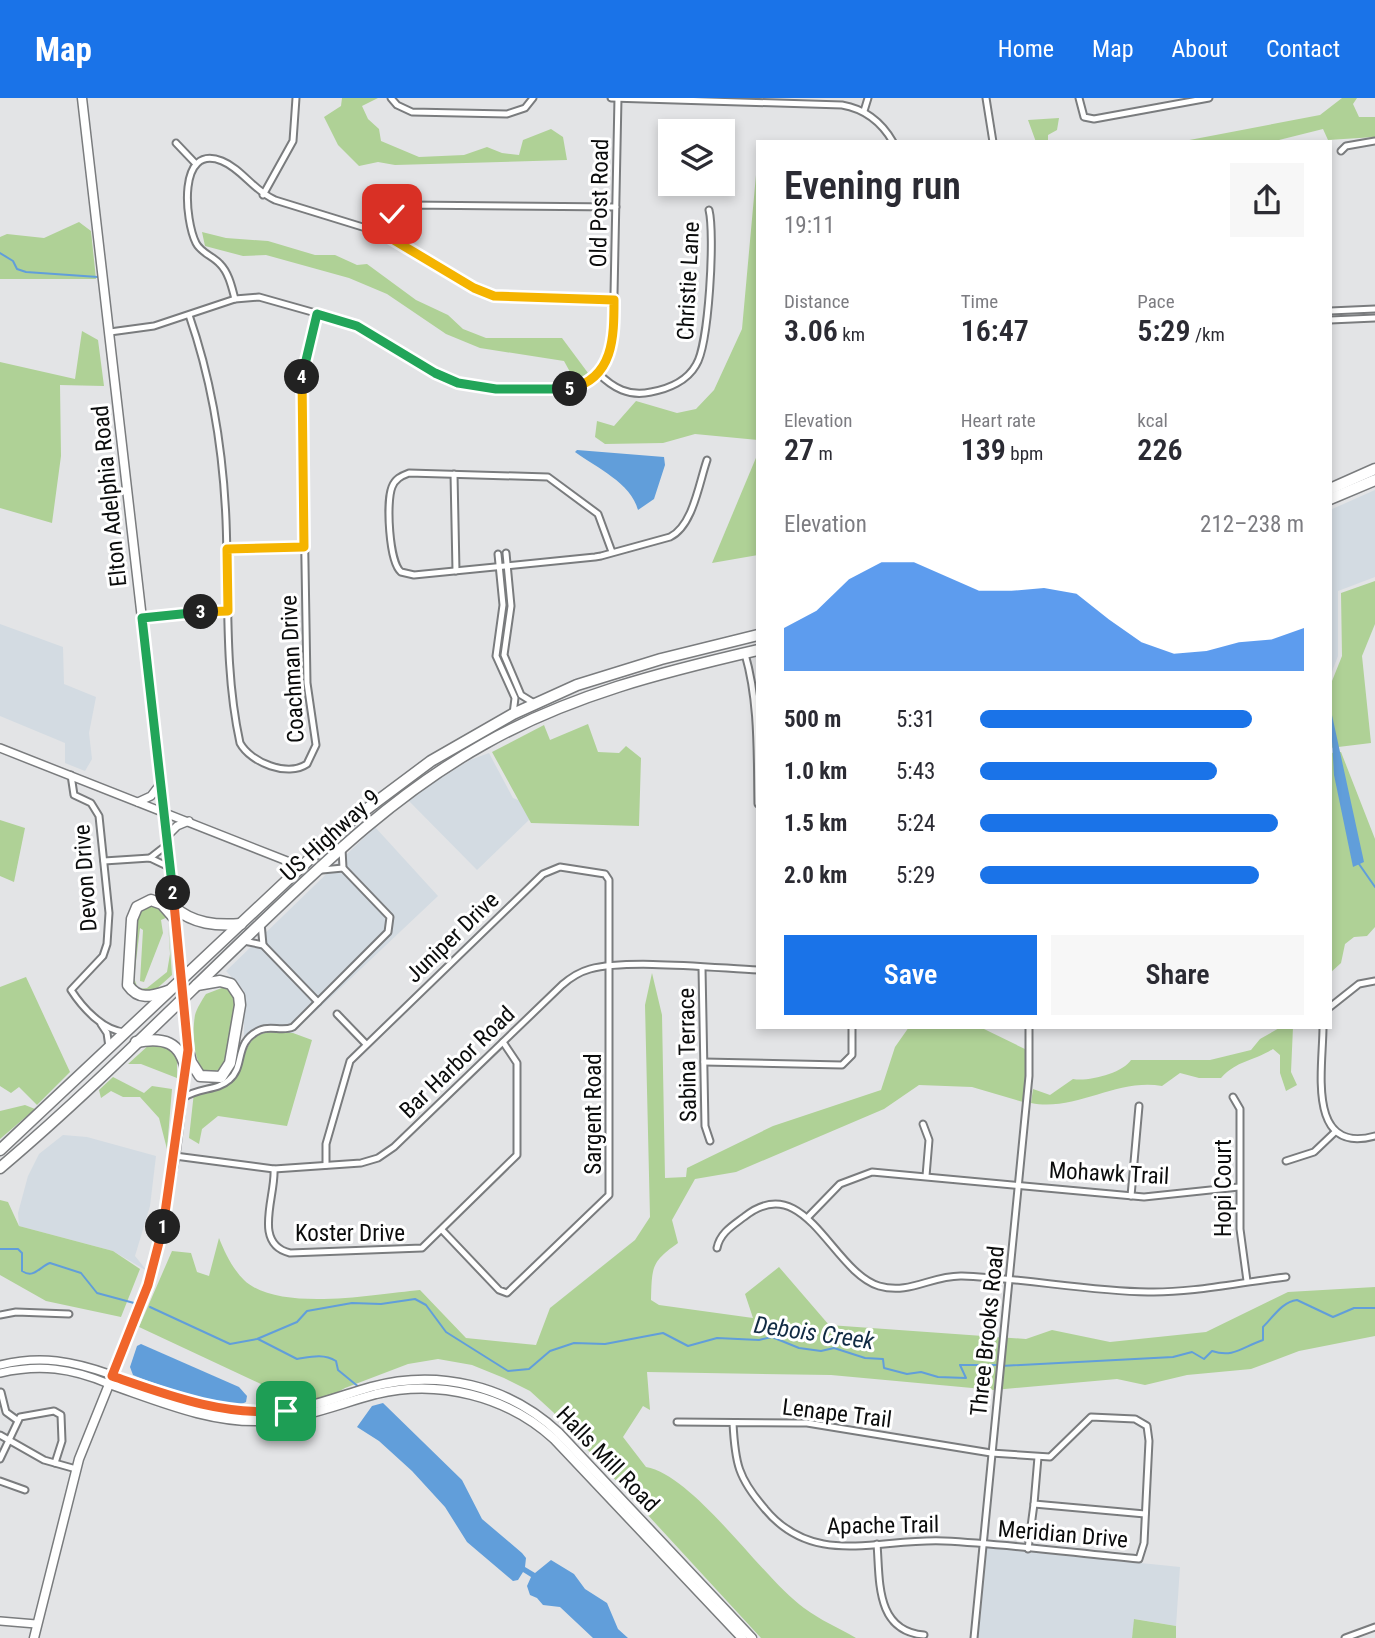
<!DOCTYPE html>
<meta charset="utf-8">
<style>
body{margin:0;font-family:"Roboto Condensed",sans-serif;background:#f7f7f7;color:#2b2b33;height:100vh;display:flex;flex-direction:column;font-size:26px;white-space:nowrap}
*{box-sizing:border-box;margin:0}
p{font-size:23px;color:#7c7c81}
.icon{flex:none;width:38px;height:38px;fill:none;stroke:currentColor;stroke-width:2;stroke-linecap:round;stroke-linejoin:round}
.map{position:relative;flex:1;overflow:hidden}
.sheet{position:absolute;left:756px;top:42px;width:576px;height:889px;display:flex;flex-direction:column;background:#fff;border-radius:0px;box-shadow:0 4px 10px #0003}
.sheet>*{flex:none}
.buttons{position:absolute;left:658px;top:21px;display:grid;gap:14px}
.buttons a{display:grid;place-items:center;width:77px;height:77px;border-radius:0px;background:#fff;box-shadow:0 4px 10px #0003;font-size:35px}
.pin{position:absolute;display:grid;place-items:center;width:60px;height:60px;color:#fff;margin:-30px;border-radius:14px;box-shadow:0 4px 10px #0006}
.km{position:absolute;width:35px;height:35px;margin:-18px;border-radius:50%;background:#222;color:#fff;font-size:19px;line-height:35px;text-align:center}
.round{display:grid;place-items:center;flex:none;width:74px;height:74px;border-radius:0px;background:#f7f7f7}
.overview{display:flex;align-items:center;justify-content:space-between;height:119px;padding:0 28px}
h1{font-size:38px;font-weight:600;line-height:52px}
.metrics{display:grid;grid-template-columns:repeat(3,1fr);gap:10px;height:119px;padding:7px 28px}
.metrics div{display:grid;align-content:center}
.metrics b{font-size:30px;font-weight:600}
.metrics small{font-size:19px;font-weight:400}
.metrics p{font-size:19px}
.chart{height:196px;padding:14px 28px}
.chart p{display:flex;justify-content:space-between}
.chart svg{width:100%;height:126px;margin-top:7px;fill:#1a73e8;opacity:.7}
.button{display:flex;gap:14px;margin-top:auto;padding:14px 28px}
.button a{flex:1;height:80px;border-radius:0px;background:#1a73e8;color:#fff;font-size:28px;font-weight:600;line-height:80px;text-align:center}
.button a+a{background:#f7f7f7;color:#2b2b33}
ul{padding:0 28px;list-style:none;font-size:23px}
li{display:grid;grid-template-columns:112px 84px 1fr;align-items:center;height:52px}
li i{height:18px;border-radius:9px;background:#1a73e8}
header{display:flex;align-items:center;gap:42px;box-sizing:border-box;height:98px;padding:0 35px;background:#1a73e8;color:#fff}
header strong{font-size:33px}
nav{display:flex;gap:38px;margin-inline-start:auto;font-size:24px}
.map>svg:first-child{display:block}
.built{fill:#d3dbe2}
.green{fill:#afd196}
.water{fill:#619eda}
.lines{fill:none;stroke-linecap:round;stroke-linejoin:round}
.stream{stroke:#619eda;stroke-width:2}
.street-casing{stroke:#7a7c7e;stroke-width:9}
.secondary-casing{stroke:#7a7c7e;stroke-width:10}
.primary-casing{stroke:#7a7c7e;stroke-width:11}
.highway-casing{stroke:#7a7c7e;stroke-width:13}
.street{stroke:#fff;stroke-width:5}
.secondary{stroke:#fff;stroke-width:7}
.primary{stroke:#fff;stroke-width:8}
.highway{stroke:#fff;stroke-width:10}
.split-1-casing{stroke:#fff;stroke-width:14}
.split-2-casing{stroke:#fff;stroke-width:14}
.split-3-casing{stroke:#fff;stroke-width:14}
.split-4-casing{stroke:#fff;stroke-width:14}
.split-5-casing{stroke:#fff;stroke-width:14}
.split-6-casing{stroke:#fff;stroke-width:14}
.split-1{stroke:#f0652b;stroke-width:9}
.split-2{stroke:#f0652b;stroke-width:9}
.split-3{stroke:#22a559;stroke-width:9}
.split-4{stroke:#f5b400;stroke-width:9}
.split-5{stroke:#22a559;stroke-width:9}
.split-6{stroke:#f5b400;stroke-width:9}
.labels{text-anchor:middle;stroke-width:6;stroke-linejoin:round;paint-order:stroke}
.street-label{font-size:23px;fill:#0b0c0c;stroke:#fff}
.water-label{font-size:24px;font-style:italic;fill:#112b44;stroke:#fff}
</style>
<header>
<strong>Map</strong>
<nav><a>Home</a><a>Map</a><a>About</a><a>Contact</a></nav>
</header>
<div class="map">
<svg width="1375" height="1540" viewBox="0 0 1375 1540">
<rect width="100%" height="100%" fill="#e3e4e6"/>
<g class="built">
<polygon points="1375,392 1375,479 1338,493 1338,558 1330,579 1330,412"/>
<polygon points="0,526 63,549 64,586 96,599 89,635 92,661 85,673 65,665 65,645 0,618"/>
<polygon points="489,655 513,700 523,704 531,720 477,772 407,701 470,662"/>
<polygon points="375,729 438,798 293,935 271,934 259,937 244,952 244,893 226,873"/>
<polygon points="63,1037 87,1039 156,1058 150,1108 135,1158 147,1173 113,1153 19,1128 18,1115 28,1078 39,1056"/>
<polygon points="985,1449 1180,1469 1176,1528 1135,1521 1132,1540 975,1540"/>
</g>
<g class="green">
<polygon points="342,0 378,0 362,8 368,21 379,31 381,43 419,59 464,57 487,49 502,55 519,57 523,42 551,31 563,39 567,62 395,67 378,64 359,68 338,47 324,19 341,8"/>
<polygon points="1342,0 1357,0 1353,6 1359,19 1375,19 1375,39 1328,42 1323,31 1271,44 1179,44 1320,17"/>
<polygon points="1059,20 1057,32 1048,37 1048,44 1036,44 1028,22"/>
<polygon points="758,55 758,342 695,336 663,345 605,346 595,339 597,323 614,328 636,303 677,315 696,311 714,292 742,231"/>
<polygon points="79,124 91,133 96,181 0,181 0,139 7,136 44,140"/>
<polygon points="202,134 226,140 268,143 315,157 335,157 357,167 367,166 416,202 448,217 463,231 486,240 562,240 588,275 575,283 564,263 480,250 446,236 387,196 349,180 266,157 243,158 205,148"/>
<polygon points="82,233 98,242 104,288 60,287 61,358 52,425 0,410 0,264 75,281"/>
<polygon points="758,355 758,457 712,465"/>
<polygon points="1375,483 1375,526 1362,558 1371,645 1330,650 1330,588 1342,558 1341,495"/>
<polygon points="588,626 598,654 619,655 626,648 641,660 639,728 531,725 492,654 544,627 550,642"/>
<polygon points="1341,654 1375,741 1375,829 1367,838 1354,839 1345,846 1341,865 1330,875 1330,655"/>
<polygon points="0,722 25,730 14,784 0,778"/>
<polygon points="156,806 168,819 161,822 163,835 144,884 140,883 143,832 140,830 134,880 138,891 147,890 167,874 170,856 168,823 172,877 153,894 139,893 132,887 135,821 141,809"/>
<path d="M 652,875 L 662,917 L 665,1080 L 686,1079 L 687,1070 L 773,1028 L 881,992 L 895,949 L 909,929 L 984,931 L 1027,952 L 1023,1004 L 972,989 L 919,987 L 884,1011 L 736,1074 L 695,1081 L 672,1122 L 678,1145 C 651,1164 652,1169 651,1202 L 659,1207 L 753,1220 L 745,1196 L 779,1169 L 829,1227 L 1026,1241 L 1052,1232 L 1110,1244 L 1206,1234 L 1288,1194 L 1375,1189 L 1375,1238 L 1299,1253 L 1251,1271 L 1187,1277 L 1145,1287 L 1117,1281 L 994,1292 L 831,1277 L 647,1274 L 650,1312 L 643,1308 L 623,1339 L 646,1369 C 695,1378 760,1478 804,1510 C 820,1522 839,1530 856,1540 L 761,1540 L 553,1314 L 530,1293 L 504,1280 L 472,1267 L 438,1261 L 408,1266 L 345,1290 L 325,1301 L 295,1302 L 139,1229 L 172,1153 L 191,1155 L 197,1174 L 209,1178 L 219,1140 C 225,1155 232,1170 244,1182 C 278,1215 376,1196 420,1192 L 466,1240 L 536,1247 L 550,1210 L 635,1142 L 650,1119 L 645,907 Z"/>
<polygon points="26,879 70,974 37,1007 19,989 11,995 0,988 0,889"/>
<path d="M 227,888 L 237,903 L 226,969 L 207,976 C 193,966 192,934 195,917 C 197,910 202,902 206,896 Z"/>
<path d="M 1281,929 L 1293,929 L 1291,974 L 1297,987 L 1286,993 L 1280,975 L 1280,957 L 1273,951 C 1252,964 1238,962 1221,980 L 1199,980 L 1180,975 L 1162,988 C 1117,980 1075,1014 1031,1005 L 1033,991 L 1050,997 L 1073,981 C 1088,984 1123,975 1131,962 L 1210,962 L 1251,952 L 1260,941 Z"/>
<path d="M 271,934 L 293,935 L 312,942 L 287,1028 L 218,1018 L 202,1031 L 199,1046 L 189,1040 L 194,994 C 264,990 227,938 271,934 Z"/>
<polygon points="162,943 177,954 177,980 141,966 128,966 150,946"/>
<polygon points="113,979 144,995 152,988 172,991 167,1051 159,1020 140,999 123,999 111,993 101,1000 99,992"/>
<polygon points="25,1007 35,1011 0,1041 0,1013"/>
<polygon points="0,1102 8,1104 19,1128 113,1153 140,1171 121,1219 46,1203 0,1177"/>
<polygon points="1134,1521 1176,1528 1176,1540 1132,1540"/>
</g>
<g class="water">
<path d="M 577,352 L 664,359 L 665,367 L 654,401 L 638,412 C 631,385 597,370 575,354 Z"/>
<polygon points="1330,608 1364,764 1353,769 1334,677"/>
<path d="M 141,1246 L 239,1289 L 247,1298 L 246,1304 C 229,1314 153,1285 133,1277 L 130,1269 L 137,1248 Z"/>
<polygon points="383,1305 462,1382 482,1421 522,1455 526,1460 525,1469 535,1475 551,1462 574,1476 585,1491 607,1505 618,1531 628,1540 593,1540 560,1509 543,1507 537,1500 530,1497 527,1488 531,1479 523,1474 518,1482 513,1483 467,1444 445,1409 412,1373 379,1343 357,1329 372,1308"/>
</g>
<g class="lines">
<g class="stream">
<polyline points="0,155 13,163 17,171 26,174 98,179"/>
<polyline points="1359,766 1375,789"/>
<path d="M 0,1151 L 18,1151 L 22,1155 L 22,1173 C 34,1181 39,1169 50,1165 L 81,1175 L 97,1195 L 134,1205"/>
<polyline points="150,1209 230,1246 257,1241 297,1224 307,1213 352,1205 381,1206 415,1201 426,1207 446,1234 508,1273 529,1271 550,1253 574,1245 605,1246 663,1235 688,1248 717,1240 759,1242 772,1239 799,1250 821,1253 834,1250 865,1260 883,1261 884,1270 907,1276 921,1274 938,1279 966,1280 960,1267 998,1267"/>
<path d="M 258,1241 L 297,1261 C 310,1259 323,1255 336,1263 L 338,1272 L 360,1290"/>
<path d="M 1001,1268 L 1173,1259 L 1192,1254 L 1204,1261 L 1212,1253 C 1234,1260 1242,1249 1263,1242 L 1263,1229 C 1274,1218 1282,1204 1297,1202 L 1333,1219 L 1354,1210 L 1375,1210"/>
</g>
<defs>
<g id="street">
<polyline points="391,0 397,7 412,14 507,16 525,10 533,0"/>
<path d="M 611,0 L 842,7 C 865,11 881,23 893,44"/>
<polyline points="986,0 993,44"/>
<polyline points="1079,0 1084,19 1094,21 1209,0"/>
<polyline points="864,13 868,0"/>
<polyline points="176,45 196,66"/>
<polyline points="1341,53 1346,48 1375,43"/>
<polyline points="263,97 293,43 296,0"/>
<polyline points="382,135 392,116 408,107 616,109"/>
<path d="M 235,201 C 232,190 229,175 220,166 C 213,158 201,155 196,145 C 185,123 177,45 222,63 C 242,71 254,93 275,102 L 382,135 L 474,190 L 494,198 L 614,202"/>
<polyline points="1330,213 1375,211"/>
<path d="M 189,217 C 212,283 223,352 226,422 C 229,496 224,572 240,645 C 251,665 288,679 307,666 L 316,647 L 307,585 L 302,287 L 305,263 L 317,216"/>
<polyline points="1330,222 1375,220"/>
<polyline points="110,234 154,228 235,201 259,199 351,225 450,282 496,291 560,292 581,287 598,275 607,264 613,245 618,0"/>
<path d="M 598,275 C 613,290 629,299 651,294 C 668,291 687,283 696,267 C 709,247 715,136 709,112"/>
<polyline points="454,376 456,473"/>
<polyline points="227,451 304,449"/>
<path d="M 612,454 L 598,416 L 548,379 L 409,375 C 401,378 395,381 392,389 C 386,404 389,464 401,474 L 414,477 L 595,459 L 601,458 L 670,439 C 693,428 699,385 707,362"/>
<polyline points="506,455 511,508 504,557 521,597 534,605"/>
<polyline points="498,456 503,507 496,558 515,600 513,616"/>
<polyline points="142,520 227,513"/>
<path d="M 745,556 C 759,604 757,656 758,706"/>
<path d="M 71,677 L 74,697 L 91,705 L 99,718 L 109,815 L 107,846 L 103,858 L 71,892 C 82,909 103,933 125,934"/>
<polyline points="150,760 168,746"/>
<polyline points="104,763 150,760 171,770"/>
<polyline points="322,772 343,770"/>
<polyline points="261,825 263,847"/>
<polyline points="244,843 263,847 318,904"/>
<polyline points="702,870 705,1028 710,1043"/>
<polyline points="1330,909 1359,886 1375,883"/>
<polyline points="337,916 366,946"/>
<polyline points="101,926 107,935 109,949"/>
<path d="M 1323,929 C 1323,970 1306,1057 1375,1038"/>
<polyline points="704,964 842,967 852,957 852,929"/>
<polyline points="1233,999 1240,1011 1240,1131 1247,1183"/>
<path d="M 183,1000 C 199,989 217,993 229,982 C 246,968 233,944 260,932 C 271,927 282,934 293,929 L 388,834 L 390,819 L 343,770 L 342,751"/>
<polyline points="923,1026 929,1042 926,1078"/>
<path d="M 175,1058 L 274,1071 L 361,1065 L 378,1060 L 394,1049 L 562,887 C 570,880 579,874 590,871 C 628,861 715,870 758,872"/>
<polyline points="1286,1063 1314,1054 1335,1034"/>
<polyline points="326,1067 326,1046 350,963 543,776 560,769 605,776 609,782 609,1097 507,1195 499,1192 442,1132"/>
<path d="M 274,1071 C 276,1098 252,1146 290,1155 L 422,1150 L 517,1057 L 517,965 L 503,944"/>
<polyline points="1131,1098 1139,1008"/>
<polyline points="808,1119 840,1086 872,1074 1144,1099 1239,1089"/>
<path d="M 717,1150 C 720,1135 732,1128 744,1119 C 805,1070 831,1173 879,1188 C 910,1197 932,1177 962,1178 C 1024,1180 1086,1193 1148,1194 C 1193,1195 1241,1184 1286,1179"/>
<polyline points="0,1217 16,1214 69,1216"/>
<polyline points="1,1294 6,1314 17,1322"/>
<path d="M 677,1324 L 798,1325 L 807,1325 L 991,1355 L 1050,1359 L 1091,1319 L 1135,1321 L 1147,1328 L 1149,1343 L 1144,1445 L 1139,1461 C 1074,1455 1009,1446 944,1443 C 877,1440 814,1470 765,1411 C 738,1380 735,1365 733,1325"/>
<polyline points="0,1337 44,1362 76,1371"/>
<polyline points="1038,1359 1034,1406 1145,1416"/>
<polyline points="0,1361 20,1319 54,1313 61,1317 62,1343 55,1365"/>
<polyline points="0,1383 25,1392"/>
<path d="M 877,1446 C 880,1482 875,1533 924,1537"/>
<polyline points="1028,1451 1034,1406"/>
<polyline points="974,1540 1029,978 1029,929"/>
<polyline points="1345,1540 1375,1529"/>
</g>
<g id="secondary">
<polyline points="0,650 287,763 299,772"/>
<polyline points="138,704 151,698 161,685"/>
<polyline points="167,738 177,728 189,723"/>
<path d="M 0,1267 C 41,1257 73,1263 112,1277"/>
<path d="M 0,1275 C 40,1266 71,1270 109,1286"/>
<polyline points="0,1523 36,1526"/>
</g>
<g id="primary">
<path d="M 112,1277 C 163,1295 213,1317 267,1314 C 304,1313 336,1299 371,1289 C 438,1271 508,1287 559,1335 L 752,1540"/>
<path d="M 109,1286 C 159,1303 209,1325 263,1323 C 304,1321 338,1306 376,1296 C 439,1281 507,1298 554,1341 L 742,1540"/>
<polyline points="34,1540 79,1361 141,1207 154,1166 175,1058 188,952 173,790 82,0"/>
</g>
<g id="highway">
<polyline points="1330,391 1375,371"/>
<polyline points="1330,401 1375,382"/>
<path d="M 174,809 C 193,826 217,828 241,826"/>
<path d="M 168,893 C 152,898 139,903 128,887 L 132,821 L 137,809 L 151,802 L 162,806 L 176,822"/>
<path d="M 136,944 C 163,939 181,943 186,973"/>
<polyline points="188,952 191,964 200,978 221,979 230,965 240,907 239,898 231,886 220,883 197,887"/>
<polyline points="0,1052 348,725 431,663 513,616 577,587 661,561 758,537"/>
<path d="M 0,1070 C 90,994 173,909 258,828 C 329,760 398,694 484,646 C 570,597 663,574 758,552"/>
</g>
</defs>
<use href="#street" class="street-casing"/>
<use href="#secondary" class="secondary-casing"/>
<use href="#primary" class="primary-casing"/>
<use href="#highway" class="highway-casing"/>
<use href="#street" class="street"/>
<use href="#secondary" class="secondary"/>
<use href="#primary" class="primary"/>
<use href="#highway" class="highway"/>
</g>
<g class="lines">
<defs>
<path id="split-1" d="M 163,1129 L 148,1187 L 112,1278 C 170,1298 223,1318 286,1313"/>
<polyline id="split-2" points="163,1129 188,952 173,795"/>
<polyline id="split-3" points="173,795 142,520 201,514"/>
<polyline id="split-4" points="201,514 228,513 227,451 304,449 302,279"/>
<polyline id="split-5" points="302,279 317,216 357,228 435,275 458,285 496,291 570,291"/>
<path id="split-6" d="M 392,116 L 382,135 L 474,190 L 494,198 L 614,202 C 614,239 614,280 570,291"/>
</defs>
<use href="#split-1" class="split-1-casing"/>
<use href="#split-2" class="split-2-casing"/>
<use href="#split-3" class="split-3-casing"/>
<use href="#split-4" class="split-4-casing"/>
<use href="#split-5" class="split-5-casing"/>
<use href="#split-6" class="split-6-casing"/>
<use href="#split-1" class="split-1"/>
<use href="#split-2" class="split-2"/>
<use href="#split-3" class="split-3"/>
<use href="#split-4" class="split-4"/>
<use href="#split-5" class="split-5"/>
<use href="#split-6" class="split-6"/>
</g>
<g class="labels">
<g class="street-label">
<text transform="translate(599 105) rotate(-89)" y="8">Old Post Road</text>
<text transform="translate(688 183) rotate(-87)" y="8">Christie Lane</text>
<text transform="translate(109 398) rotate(-96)" y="8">Elton Adelphia Road</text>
<text transform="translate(292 571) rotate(-93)" y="8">Coachman Drive</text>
<text transform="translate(330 737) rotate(-42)" y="8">US Highway 9</text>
<text transform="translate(85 780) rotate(-94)" y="8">Devon Drive</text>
<text transform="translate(452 839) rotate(-44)" y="8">Juniper Drive</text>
<text transform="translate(687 957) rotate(-91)" y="8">Sabina Terrace</text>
<text transform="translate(457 964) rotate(-44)" y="8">Bar Harbor Road</text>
<text transform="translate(593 1016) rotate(-90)" y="8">Sargent Road</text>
<text transform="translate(1109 1075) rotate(3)" y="8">Mohawk Trail</text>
<text transform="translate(1223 1090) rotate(-90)" y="8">Hopi Court</text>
<text x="350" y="1143">Koster Drive</text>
<text transform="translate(987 1233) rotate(-84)" y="8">Three Brooks Road</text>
<text transform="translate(837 1315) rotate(7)" y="8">Lenape Trail</text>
<text transform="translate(608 1361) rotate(46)" y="8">Halls Mill Road</text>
<text transform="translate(883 1427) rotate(-1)" y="8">Apache Trail</text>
<text transform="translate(1063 1436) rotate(5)" y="8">Meridian Drive</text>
</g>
<g class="water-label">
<text transform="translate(814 1235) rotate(8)" y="8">Debois Creek</text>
</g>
</g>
</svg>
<div class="buttons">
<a><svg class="icon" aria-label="layers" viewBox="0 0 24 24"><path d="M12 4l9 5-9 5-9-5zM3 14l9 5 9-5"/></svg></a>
</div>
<div class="pin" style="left:286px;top:1313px;background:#1e9e55"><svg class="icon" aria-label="arrive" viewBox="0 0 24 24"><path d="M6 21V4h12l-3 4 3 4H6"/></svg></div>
<div class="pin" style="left:392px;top:116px;background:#d93025"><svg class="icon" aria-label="check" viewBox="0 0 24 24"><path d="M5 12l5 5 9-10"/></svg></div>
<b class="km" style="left:163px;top:1129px">1</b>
<b class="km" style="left:173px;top:795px">2</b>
<b class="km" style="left:201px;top:514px">3</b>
<b class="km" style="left:302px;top:279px">4</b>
<b class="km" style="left:570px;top:291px">5</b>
<section class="sheet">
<div class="overview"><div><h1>Evening run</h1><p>19:11</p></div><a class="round"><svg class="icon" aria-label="share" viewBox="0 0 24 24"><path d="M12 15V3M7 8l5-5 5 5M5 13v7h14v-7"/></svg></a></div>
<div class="metrics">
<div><p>Distance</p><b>3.06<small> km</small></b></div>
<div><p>Time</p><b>16:47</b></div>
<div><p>Pace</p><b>5:29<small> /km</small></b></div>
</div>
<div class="metrics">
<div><p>Elevation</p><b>27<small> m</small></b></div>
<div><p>Heart rate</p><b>139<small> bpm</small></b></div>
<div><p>kcal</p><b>226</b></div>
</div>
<div class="chart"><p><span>Elevation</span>212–238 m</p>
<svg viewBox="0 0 160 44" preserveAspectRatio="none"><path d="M0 44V29L10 23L20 12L30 6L40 6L50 11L60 16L70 16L80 15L90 17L100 26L110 34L120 38L130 37L140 34L150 33L160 29V44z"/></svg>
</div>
<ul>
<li><b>500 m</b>5:31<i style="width:84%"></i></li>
<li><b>1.0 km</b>5:43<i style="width:73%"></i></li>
<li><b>1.5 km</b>5:24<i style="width:92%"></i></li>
<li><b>2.0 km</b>5:29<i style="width:86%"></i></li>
</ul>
<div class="button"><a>Save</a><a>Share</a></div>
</section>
</div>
